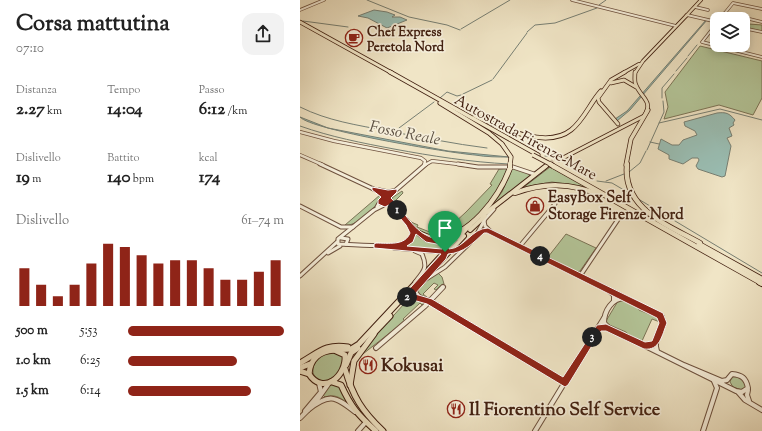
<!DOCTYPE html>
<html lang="it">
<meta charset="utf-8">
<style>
body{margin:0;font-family:"Sorts Mill Goudy",serif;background:#f2f2f2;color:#222;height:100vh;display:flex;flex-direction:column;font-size:15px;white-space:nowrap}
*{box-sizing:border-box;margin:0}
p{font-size:13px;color:#767676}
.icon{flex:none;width:22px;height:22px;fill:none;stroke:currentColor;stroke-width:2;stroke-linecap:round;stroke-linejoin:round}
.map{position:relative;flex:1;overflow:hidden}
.panel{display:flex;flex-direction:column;background:#fff;width:300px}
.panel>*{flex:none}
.fabs{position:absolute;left:410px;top:12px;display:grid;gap:8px}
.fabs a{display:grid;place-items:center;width:40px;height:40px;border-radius:8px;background:#fff;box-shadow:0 2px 10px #0003;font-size:20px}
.pin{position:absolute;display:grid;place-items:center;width:34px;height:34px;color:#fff;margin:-41px -17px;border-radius:50% 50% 50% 0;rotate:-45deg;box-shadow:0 0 4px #0007}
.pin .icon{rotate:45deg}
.km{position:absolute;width:20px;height:20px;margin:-10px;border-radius:50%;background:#222;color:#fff;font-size:11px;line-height:20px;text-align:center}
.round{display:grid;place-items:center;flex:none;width:42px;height:42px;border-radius:12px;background:#f2f2f2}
.head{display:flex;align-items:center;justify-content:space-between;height:68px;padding:0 16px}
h1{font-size:22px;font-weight:800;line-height:30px}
.figures{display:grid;grid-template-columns:repeat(3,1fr);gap:6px;height:68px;padding:4px 16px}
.figures div{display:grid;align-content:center}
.figures b{font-size:17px;font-weight:800}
.figures small{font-size:11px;font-weight:400}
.figures p{font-size:11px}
.chart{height:112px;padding:8px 16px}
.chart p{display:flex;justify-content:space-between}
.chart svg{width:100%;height:72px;margin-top:4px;stroke:#8f2418;stroke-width:6}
ul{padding:0 16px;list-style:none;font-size:13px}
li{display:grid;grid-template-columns:64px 48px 1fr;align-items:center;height:30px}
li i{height:10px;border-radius:5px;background:#8f2418}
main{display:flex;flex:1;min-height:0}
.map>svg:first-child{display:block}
.green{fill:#b4c699;stroke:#7b7355}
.water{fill:#9abfb5;stroke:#777f73}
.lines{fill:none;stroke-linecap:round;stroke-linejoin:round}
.stream{stroke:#777f73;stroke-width:1}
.major-tunnel{stroke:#cdbea2;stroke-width:3;stroke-dasharray:3 1.5;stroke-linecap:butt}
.minor-far3-casing{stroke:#6e513e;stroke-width:3.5}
.minor-far2-casing{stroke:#6e513e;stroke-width:4}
.minor-far1-casing{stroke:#6e513e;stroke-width:5}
.minor-casing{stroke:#6e513e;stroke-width:6}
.major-far3-casing{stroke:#422011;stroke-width:4}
.major-far2-casing{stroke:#422011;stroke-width:4.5}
.major-far1-casing{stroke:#422011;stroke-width:6}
.major-casing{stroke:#422011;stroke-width:7}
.highway-far3-casing{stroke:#422011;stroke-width:4.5}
.highway-far2-casing{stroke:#422011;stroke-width:5}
.highway-far1-casing{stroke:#422011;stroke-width:6}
.highway-casing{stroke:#422011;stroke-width:8}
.minor-far3{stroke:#f5eeda;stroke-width:2}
.minor-far2{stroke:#f5eeda;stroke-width:2.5}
.minor-far1{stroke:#f5eeda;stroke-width:3}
.minor{stroke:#f5eeda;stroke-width:4}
.major-far3{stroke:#f0e5c6;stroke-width:2.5}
.major-far2{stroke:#f0e5c6;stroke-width:3}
.major-far1{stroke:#f0e5c6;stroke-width:4}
.major{stroke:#f0e5c6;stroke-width:5}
.highway-far3{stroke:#f0e5c6;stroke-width:3}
.highway-far2{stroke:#f0e5c6;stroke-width:3.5}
.highway-far1{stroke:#f0e5c6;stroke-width:4.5}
.highway{stroke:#f0e5c6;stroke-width:6}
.highway-bridge-far1-casing{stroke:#422011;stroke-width:5;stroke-linecap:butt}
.highway-bridge-casing{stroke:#422011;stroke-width:6;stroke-linecap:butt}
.highway-bridge-far1{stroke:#f0e5c6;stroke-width:3.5}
.highway-bridge{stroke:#f0e5c6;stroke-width:4.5}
.route{fill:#8f2418;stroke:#fff;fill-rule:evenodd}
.labels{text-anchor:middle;stroke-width:3.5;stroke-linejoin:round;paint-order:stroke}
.far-poi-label{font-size:13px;font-weight:bold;fill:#422011;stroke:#f5eeda;text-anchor:start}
.street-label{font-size:15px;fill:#422011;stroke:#f5eeda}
.poi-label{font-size:15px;font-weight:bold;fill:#422011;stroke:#f5eeda;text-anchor:start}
.water-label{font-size:16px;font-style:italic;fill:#5c5042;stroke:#f5eeda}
.near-poi-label{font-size:18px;font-weight:bold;fill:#422011;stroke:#f5eeda;text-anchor:start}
</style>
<main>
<section class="panel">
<div class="head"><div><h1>Corsa mattutina</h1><p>07:10</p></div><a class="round"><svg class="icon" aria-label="share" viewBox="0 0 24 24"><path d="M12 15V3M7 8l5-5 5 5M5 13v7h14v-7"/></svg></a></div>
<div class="figures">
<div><p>Distanza</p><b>2.27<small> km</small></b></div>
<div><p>Tempo</p><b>14:04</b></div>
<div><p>Passo</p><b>6:12<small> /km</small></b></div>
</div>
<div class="figures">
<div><p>Dislivello</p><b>19<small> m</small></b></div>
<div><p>Battito</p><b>140<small> bpm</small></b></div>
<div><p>kcal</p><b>174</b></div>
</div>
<div class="chart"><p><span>Dislivello</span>61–74 m</p>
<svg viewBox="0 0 160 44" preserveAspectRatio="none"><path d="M5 44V21M15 44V31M25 44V38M35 44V31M45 44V18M55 44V6M65 44V8M75 44V13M85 44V18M95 44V16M105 44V16M115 44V21M125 44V28M135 44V28M145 44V23M155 44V16"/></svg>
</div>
<ul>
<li><b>500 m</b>5:53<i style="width:100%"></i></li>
<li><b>1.0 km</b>6:25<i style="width:70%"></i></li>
<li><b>1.5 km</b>6:14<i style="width:79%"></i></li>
</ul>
</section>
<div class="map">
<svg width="462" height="431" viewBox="0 0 462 431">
<rect width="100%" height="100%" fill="#f0e5c6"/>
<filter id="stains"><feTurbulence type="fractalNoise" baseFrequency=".005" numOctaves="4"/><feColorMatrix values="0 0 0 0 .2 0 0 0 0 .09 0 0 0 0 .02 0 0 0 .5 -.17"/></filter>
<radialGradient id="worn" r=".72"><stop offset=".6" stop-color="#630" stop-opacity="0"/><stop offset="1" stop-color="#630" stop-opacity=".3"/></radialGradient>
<g class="green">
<polygon points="426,14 448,19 447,21 449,24 462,25 462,32 443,28 443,19 431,19 433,16 428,15 425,19 421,19"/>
<polygon points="400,46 462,61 462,98 453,115 419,105 364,119 368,107 365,92"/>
<polygon points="250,167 287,187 252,182 224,187"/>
<path d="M 209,168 C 207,172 207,176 205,180 C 193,203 150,251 121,234 C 115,230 98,208 92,202 L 92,198 L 102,191 L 103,193 L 94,202 L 111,222 L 118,225 L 117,227 L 140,236 L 166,212 L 192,185 L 190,184 L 199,169 Z"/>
<polygon points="212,168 222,170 231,176 192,205 202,192"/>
<path d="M 80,195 L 82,198 C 78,200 78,202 76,205 C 69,212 55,227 45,225 Z"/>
<polygon points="114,232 125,241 142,243 144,246 138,250 96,247 110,242"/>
<polygon points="266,234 296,248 280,271 277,272 248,257"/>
<polygon points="138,273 142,277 144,284 140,286 136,290 134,289 138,285 134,283 123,294 128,298 119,294 117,291 119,286"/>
<polygon points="114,298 124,303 122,305 120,303 103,319 105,321 59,357 65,347 104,304 108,300"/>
<polygon points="320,299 338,308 339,310 359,318 360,322 352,319 342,341 328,335 326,332 307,324 306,321 318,301"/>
<path d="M 31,351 L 44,357 L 44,368 C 35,376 20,390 13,373 C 12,360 21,356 31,351 Z"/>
<polygon points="432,376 440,376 446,385 446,387 442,390 433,387 430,382"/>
<path d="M 34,384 L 40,386 L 48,402 L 47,403 C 40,397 34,394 25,397 L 23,395 L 30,385 Z"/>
</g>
<g class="water">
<polygon points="74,10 87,12 95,15 92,17 100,17 107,20 87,28 68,18 58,16"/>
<polygon points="406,20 407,20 330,110 317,121 315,119 327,111"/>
<path d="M 417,113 C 426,112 429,113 435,120 L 433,123 L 434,125 L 429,128 L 432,136 L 427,138 L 431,146 L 425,176 L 422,177 L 398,169 L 396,166 L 399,160 L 398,158 L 392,158 L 383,164 L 369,159 L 369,155 L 358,149 L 361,139 L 372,145 L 379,145 L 383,140 L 397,135 L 395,131 L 385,126 L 384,122 Z"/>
<path d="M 0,117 L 28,128 L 59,134 L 148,151 L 209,157 C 198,157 186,157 175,155 C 150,153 11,130 0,117 Z"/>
</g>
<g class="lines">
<g class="stream">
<polyline points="67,0 109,17 147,25 160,30"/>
<polyline points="299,5 306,0"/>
<polyline points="3,21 48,27"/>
<polyline points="161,29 210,0"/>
<polyline points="227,32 235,25 255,23 297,8"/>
<polyline points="388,56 397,45"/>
<polyline points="376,71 387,58"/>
<polyline points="193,79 227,33"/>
<polyline points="163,94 192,80"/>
<polyline points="140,98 147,92 157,96 161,95"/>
<polyline points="362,98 362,88 374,74"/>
<path d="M 0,107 C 28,121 57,125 88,131 C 121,137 154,144 187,148"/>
<polyline points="359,123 420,109 462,120"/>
<path d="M 0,126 C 31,137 62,143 94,149 C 132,156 170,162 209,164"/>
<polyline points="99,128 134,102"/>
<polyline points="350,142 359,144"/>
<polyline points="347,150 364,112 363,101"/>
<polyline points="245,156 251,156"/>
<polyline points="329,172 340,163 346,151"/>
<polyline points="297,181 312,183 329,193"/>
<polyline points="306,181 324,174"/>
<polyline points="340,200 462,273"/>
</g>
<polyline class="major-tunnel" points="247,165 256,158"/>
<defs>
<g id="minor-far3">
<polyline points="272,0 376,26"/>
<polyline points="395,7 408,10"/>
<polyline points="0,10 24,0"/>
<polyline points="425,13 462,22"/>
<polyline points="387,15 417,22"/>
<polyline points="420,19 433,3 462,9"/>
<polyline points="417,23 402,42 462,57"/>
<polyline points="443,28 462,32"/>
</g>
<g id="minor-far2">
<polyline points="0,132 34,141 121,158 125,161 124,165"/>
<polyline points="0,155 23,165"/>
<polyline points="125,165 132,161 166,165"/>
</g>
<g id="minor-far1">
<polyline points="20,164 80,192 120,235 127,240 144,242 145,250"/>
<polyline points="158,164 178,167 208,167"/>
<polyline points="213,167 234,174"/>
<polyline points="79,190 88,192 93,191"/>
<path d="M 84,205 L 74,210 L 38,239 L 38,244 C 50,244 95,248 103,244 C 111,241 114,235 111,227"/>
<polyline points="0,206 41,227 53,227"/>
<polyline points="77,207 81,200 89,196 126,164"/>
<polyline points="184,221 185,226 191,232 294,283"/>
<polyline points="178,232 185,219 194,209"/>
<polyline points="41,238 48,239 46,244"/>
<polyline points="220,246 255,204"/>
<polyline points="94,248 144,252"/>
<path d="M 115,251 L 122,254 C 128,268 124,271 115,282"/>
<polyline points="150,251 157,250 165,246"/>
<polyline points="28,253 40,246"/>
<polyline points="0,276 37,242"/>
<polyline points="280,276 319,218"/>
<polyline points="120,283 145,267 181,232 185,230 189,231"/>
</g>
<g id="minor">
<polyline points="292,282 307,289 314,295 314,301"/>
<polyline points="118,284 122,282"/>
<polyline points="117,286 115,292 119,297"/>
<path d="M 313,292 L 362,317 C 365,329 352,339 357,351"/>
<path d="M 325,298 C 312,298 304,311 304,323 L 309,328 L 436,391 L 442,392 L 448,388 C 446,378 442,375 432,374 L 427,380 L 422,381 L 384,365"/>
<polyline points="104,300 113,296 130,301 265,382"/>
<polyline points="76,348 125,306 143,287"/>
<polyline points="448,390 447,395 449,401"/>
<polyline points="438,392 445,400 462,410"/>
<polyline points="15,403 29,383"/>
<path d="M 8,410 C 29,393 35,396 55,412"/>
<polyline points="5,411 21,392 19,383"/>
<polyline points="0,418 8,410"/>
<polyline points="58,431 66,422"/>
<polyline points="235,431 304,318"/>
<polyline points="403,431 417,388 414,381"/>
</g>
<g id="major-far3">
<polyline points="386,16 401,0"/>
<polyline points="323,73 339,64"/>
<polyline points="335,73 343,61 387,15"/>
</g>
<g id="major-far2">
<polyline points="311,83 324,80 336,87"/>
<polyline points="318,124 299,102 298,98 311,80 325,72"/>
<path d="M 259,160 L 344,116 C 354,101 341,98 336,85 C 334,82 335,76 335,72"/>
</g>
<g id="major-far1">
<polyline points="182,216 246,166"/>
<polyline points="170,230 185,216"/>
<polyline points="158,238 170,225"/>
<polyline points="122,281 164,236"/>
<polyline points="116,283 148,248"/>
</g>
<g id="major">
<polyline points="72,335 90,316"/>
<polyline points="32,350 51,349 59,344 117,282"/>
<path d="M 34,350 L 45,355 C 47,376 23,396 9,374 C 10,359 20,351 34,350 Z"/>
<path d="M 0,363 C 18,353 26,343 48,347"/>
<polyline points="46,365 51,353 58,348"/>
<polyline points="0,368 10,364"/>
<path d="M 45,369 C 53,397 62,411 83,431"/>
<polyline points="0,371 9,374"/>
<path d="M 32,382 L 41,385 C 51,407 58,415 76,431"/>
<polyline points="50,385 54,361 74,334"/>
</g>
<polyline id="highway-far3" points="0,22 92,73"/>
<g id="highway-far2">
<polyline points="90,72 238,155"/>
<polyline points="140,103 189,133 202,144"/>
<path d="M 175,116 C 200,127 246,150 271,130 C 284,120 290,103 301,91"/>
<polyline points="326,165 331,139 348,110"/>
</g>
<g id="highway-far1">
<path d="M 327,164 C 322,209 368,225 400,243"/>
<polyline points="253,166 461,283"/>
<path d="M 215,193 C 245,182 271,183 300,195"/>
<path d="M 119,233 C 123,235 129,238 134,238 C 169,239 199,197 210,168"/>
<polyline points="399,244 462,279"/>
<polyline points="146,250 160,233"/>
</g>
<polyline id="highway" points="460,282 462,283"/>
</defs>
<use href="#minor-far3" class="minor-far3-casing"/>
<use href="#minor-far2" class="minor-far2-casing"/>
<use href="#minor-far1" class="minor-far1-casing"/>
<use href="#minor" class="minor-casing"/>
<use href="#major-far3" class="major-far3-casing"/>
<use href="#major-far2" class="major-far2-casing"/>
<use href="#major-far1" class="major-far1-casing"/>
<use href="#major" class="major-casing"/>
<use href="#highway-far3" class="highway-far3-casing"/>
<use href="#highway-far2" class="highway-far2-casing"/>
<use href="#highway-far1" class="highway-far1-casing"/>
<use href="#highway" class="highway-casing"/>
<use href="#minor-far3" class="minor-far3"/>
<use href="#minor-far2" class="minor-far2"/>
<use href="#minor-far1" class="minor-far1"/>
<use href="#minor" class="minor"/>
<use href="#major-far3" class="major-far3"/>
<use href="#major-far2" class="major-far2"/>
<use href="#major-far1" class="major-far1"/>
<use href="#major" class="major"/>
<use href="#highway-far3" class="highway-far3"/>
<use href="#highway-far2" class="highway-far2"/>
<use href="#highway-far1" class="highway-far1"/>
<use href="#highway" class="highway"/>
<defs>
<g id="highway-bridge-far1">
<polyline points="202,144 211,157 210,165"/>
<polyline points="233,155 252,165"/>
</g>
<g id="highway-bridge">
<polyline points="250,164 253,166"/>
<polyline points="210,168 210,164"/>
</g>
</defs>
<use href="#highway-bridge-far1" class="highway-bridge-far1-casing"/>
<use href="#highway-bridge" class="highway-bridge-casing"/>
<use href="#highway-bridge-far1" class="highway-bridge-far1"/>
<use href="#highway-bridge" class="highway-bridge"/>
</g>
<path class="route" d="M 72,187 L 88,190 L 97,189 L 97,192 L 91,198 C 102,208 113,230 128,236 C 133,239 140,239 146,240 L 149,245 L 149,249 C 165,248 172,228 188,228 L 363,313 L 367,323 C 362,335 360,351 344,349 L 306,331 L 301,331 L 268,385 L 265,387 L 127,304 L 113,300 L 104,303 L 101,302 L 101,298 L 141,254 L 74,248 L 74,244 L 76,243 C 88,243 105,246 110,233 L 106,225 L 89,205 L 85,207 L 78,204 L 78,200 L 81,197 L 72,190 ZM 184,233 L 187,233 L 357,318 L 359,323 L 352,341 L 345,342 L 306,324 L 297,325 L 263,377 L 132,299 L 115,294 L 146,259 L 148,254 C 164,253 173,243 184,233 ZM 116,234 L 126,242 L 142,245 L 142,249 L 107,246 L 113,242 Z"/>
<defs>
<symbol id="cafe-ring" viewBox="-11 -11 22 22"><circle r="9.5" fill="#f5eeda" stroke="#8f2418" stroke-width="1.5"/><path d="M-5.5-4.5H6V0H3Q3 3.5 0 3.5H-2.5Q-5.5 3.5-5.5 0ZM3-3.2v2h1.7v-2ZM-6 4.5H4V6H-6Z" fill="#8f2418"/></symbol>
<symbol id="shop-ring" viewBox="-11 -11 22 22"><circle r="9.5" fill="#f5eeda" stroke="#8f2418" stroke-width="1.5"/><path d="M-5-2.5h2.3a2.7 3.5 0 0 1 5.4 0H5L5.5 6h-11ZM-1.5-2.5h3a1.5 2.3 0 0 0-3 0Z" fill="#8f2418"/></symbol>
<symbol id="restaurant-ring" viewBox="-11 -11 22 22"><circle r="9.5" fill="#f5eeda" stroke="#8f2418" stroke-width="1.5"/><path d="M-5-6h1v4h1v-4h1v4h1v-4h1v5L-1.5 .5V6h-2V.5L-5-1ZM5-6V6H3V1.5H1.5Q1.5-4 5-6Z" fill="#8f2418"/></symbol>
</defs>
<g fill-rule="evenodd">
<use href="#cafe-ring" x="44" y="28" width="20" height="20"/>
<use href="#shop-ring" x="225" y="196" width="20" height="20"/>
<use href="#restaurant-ring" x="58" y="355" width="20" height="20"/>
<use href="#restaurant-ring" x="146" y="399" width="20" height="20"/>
</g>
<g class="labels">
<g class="far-poi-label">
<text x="67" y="36">Chef Express<tspan x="67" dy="15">Peretola Nord</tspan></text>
</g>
<g class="street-label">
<text transform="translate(226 137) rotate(29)" y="5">Autostrada Firenze-Mare</text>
</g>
<g class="poi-label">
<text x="248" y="202">EasyBox Self<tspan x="248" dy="17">Storage Firenze Nord</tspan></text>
</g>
<g class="water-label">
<text transform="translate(105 132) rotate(11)" y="6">Fosso Reale</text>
</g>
<g class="near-poi-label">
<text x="81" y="371">Kokusai</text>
<text x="169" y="415">Il Fiorentino Self Service</text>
</g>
</g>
<rect width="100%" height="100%" filter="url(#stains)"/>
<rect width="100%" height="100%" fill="url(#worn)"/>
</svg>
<div class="fabs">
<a><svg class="icon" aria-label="layers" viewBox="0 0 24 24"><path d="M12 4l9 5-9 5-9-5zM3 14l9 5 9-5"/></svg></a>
</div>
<div class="pin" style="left:145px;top:252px;background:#1e9e55"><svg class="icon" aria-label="arrive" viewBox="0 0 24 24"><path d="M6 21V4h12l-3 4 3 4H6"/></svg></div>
<b class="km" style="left:97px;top:210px">1</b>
<b class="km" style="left:107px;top:297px">2</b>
<b class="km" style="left:292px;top:337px">3</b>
<b class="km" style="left:240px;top:256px">4</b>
</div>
</main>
